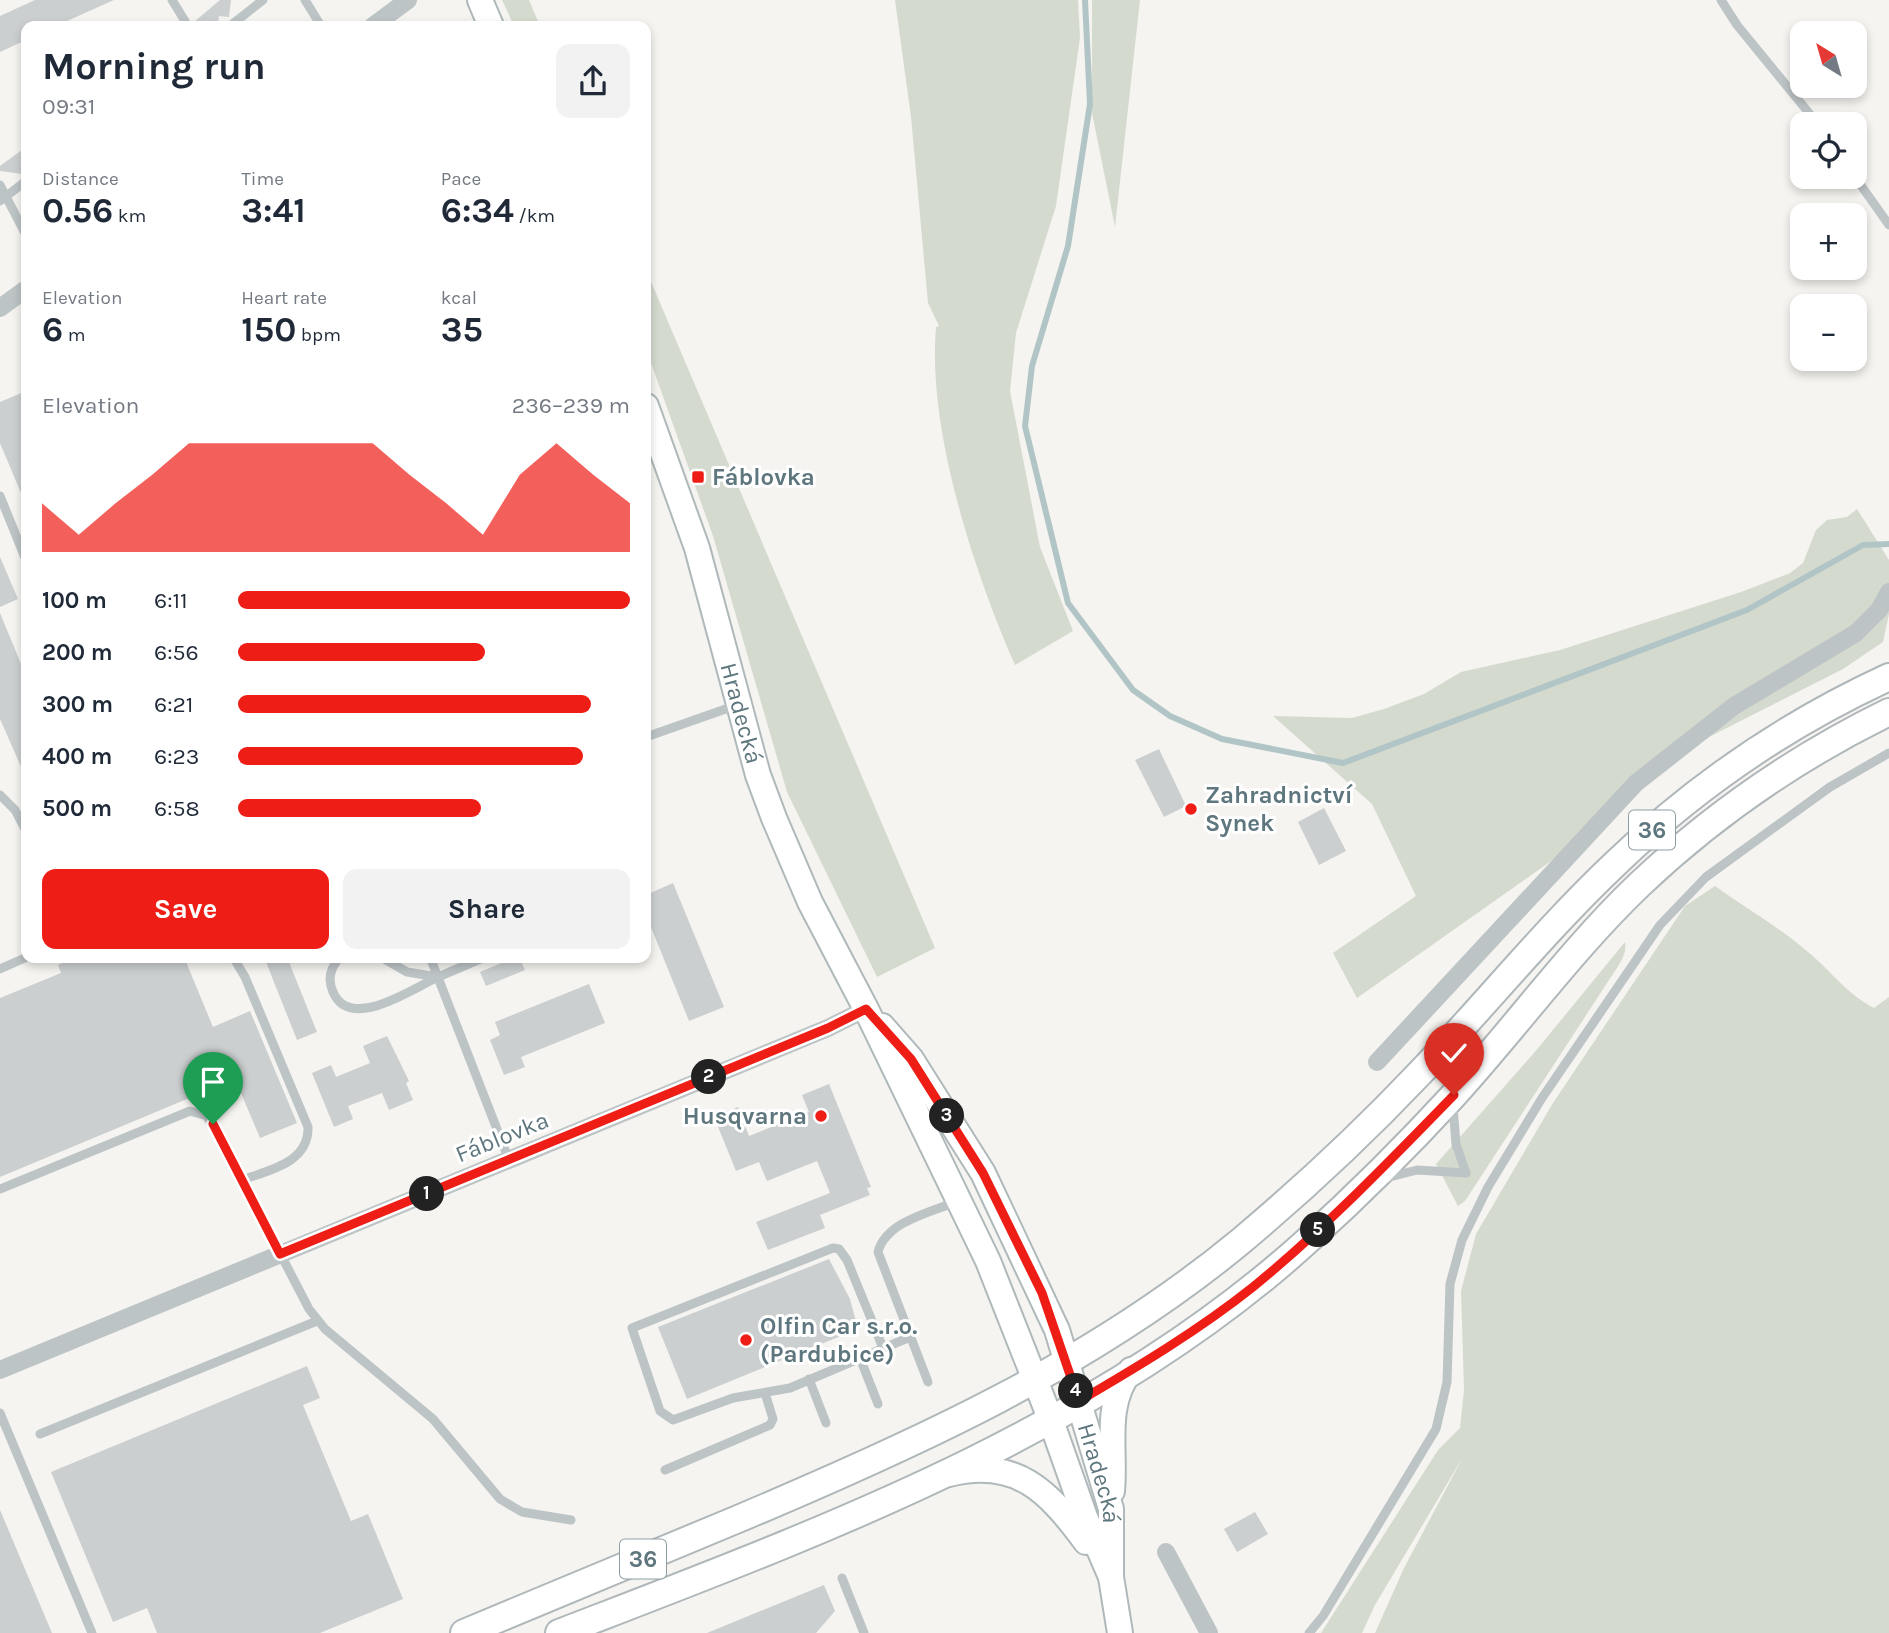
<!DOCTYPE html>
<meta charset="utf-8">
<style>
body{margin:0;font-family:Karla,sans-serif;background:#f2f2f3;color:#1f2937;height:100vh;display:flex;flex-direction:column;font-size:26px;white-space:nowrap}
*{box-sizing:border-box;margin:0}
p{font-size:23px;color:#747a83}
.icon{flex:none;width:38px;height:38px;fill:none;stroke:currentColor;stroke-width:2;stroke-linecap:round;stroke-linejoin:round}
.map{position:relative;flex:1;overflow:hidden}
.side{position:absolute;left:21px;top:21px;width:630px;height:942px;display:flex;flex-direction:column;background:#fff;border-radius:14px;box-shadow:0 4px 10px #0003}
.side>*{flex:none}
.needle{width:46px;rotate:323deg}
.buttons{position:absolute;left:1790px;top:21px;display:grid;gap:14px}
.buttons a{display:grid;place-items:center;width:77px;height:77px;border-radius:14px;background:#fff;box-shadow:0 4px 10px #0003;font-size:35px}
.pin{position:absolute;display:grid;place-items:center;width:60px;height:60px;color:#fff;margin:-72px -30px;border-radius:50% 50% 50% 0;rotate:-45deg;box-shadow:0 0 7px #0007}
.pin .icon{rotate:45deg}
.km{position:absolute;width:35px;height:35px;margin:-18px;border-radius:50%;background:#222;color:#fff;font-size:19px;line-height:35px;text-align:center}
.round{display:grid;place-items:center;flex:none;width:74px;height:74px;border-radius:14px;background:#f2f2f3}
.head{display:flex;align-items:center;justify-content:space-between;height:119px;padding:0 21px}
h1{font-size:38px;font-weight:700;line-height:52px}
.stats{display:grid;grid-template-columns:repeat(3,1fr);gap:10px;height:119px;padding:7px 21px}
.stats div{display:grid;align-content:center}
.stats b{font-size:35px;font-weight:700}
.stats small{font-size:19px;font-weight:400}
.stats p{font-size:19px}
.chart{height:196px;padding:14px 21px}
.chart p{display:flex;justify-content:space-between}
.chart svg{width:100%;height:126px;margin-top:7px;fill:#ee1e17;opacity:.7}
.button{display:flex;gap:14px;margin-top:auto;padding:14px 21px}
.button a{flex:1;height:80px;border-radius:14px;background:#ee1e17;color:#fff;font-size:28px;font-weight:700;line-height:80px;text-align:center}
.button a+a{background:#f2f2f3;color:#1f2937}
ul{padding:0 21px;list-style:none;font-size:23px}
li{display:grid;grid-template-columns:112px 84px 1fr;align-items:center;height:52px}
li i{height:18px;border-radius:9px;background:#ee1e17}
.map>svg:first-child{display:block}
.green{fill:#d5dacf}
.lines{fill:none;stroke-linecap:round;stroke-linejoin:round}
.stream{stroke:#b2c5c6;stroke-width:6}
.building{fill:#cccfd0}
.secondary-casing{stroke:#afb8ba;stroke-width:28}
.primary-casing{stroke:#b0b7ba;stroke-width:30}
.service{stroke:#bdc4c6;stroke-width:9}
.minor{stroke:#bdc4c6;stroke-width:18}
.secondary{stroke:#fff;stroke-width:24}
.primary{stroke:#fff;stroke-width:26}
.route-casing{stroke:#fff;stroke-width:14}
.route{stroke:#ee1e17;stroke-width:9}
.poi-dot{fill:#ee1e17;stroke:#fff;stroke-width:2.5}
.labels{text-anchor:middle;stroke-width:6;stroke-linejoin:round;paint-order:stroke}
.shield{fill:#fff;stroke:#8e9fa4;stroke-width:2}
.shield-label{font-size:23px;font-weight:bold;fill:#5e767d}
.poi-label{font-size:24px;font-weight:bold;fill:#5e767d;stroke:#fff;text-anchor:start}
.street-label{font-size:24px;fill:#5e767d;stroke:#fff}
</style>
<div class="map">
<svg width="1889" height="1633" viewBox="0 0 1889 1633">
<rect width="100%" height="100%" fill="#f5f4f0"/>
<g class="green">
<polygon points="502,0 529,0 540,26 514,26"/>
<path d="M 895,0 L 1078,0 L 1080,38 L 1056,206 L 1016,333 L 1010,391 L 1040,547 L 1073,631 L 1015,665 C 974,572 927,429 936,327 L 939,326 L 928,303 L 911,117 Z"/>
<polygon points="1092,0 1140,0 1115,227 1092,113"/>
<polygon points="646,270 935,948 877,977 787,792 713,536 646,349"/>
<polygon points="1857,509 1889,560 1889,614 1883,642 1843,669 1701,741 1571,847 1357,998 1333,953 1416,896 1372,804 1273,716 1352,718 1384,709 1424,694 1461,672 1560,650 1741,592 1790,573 1803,563 1816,530 1827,520 1847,517"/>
<path d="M 1715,886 C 1746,908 1780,928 1808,952 C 1831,971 1847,994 1874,1008 L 1889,997 L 1889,1633 L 1375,1633 L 1404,1568 L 1463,1457 L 1375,1605 L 1362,1633 L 1321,1633 L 1438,1450 L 1460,1428 L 1464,1390 L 1461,1291 L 1476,1234 L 1553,1103 L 1685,906 Z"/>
<path d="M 1625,942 C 1628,955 1616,969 1609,980 L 1465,1201 L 1458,1206 L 1436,1164 L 1534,1053 Z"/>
</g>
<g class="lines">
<polyline class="stream" points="1085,0 1090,104 1068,246 1032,366 1025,426 1068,603 1133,690 1170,716 1222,739 1343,763 1747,610 1863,545 1889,544"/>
</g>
<g class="building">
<polygon points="35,0 114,0 56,26 26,26 26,40 0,52 0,16"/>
<polygon points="220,0 231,0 229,17 219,16 218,25 194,22"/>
<polygon points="26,147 22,174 0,171 0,166"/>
<polygon points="26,391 26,505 0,443 0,402"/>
<polygon points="0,557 18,599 0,607"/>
<polygon points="0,613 26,676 26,778 0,719"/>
<polygon points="1159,749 1186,806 1164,817 1135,760"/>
<polygon points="1324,808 1346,851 1319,865 1298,822"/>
<polygon points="673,883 724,1007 689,1021 646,915 646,895"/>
<polygon points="76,957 80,957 83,963 98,957 184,957 213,1027 250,1011 297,1123 260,1138 235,1079 0,1177 0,998 61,973 58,965"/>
<polygon points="264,957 287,957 317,1032 297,1040"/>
<polygon points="515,957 519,957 525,970 486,986 480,972"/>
<polygon points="589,984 605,1023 521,1057 525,1067 504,1075 490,1040 500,1035 495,1022"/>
<polygon points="387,1036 409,1081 406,1083 413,1100 389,1110 382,1093 348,1106 353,1119 334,1127 312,1073 331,1065 336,1077 370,1063 363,1046"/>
<polygon points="829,1084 871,1187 867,1188 870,1195 820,1215 825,1228 768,1250 756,1222 830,1193 817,1161 767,1181 759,1162 736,1171 714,1117 738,1107 749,1136 809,1112 802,1095"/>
<polygon points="829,1259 850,1299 858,1329 687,1399 658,1327"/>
<polygon points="307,1366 320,1398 303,1405 351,1521 368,1514 403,1599 320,1633 157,1633 147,1608 113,1622 51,1472"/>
<polygon points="0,1510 52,1633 0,1633"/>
<polygon points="1255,1512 1268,1534 1237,1552 1224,1529"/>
<polygon points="824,1585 835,1611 816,1633 707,1633"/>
</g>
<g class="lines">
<defs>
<g id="secondary">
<polyline points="480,0 491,26"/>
<path id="s1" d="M 646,406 L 697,548 L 758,775 L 774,818 L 810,902 L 866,1009 L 988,1261 L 1050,1418 L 1085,1517 L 1111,1577"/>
<path id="s2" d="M 882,1026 L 911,1059 L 983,1173 L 1057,1330 L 1111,1509 L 1111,1577 L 1120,1633"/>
<path d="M 949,1474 C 1017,1457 1049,1492 1086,1542"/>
<path d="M 1112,1491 C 1116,1449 1103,1405 1131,1370"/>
</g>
<g id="primary">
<path d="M 464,1633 C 556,1595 647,1557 738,1519 C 916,1444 1091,1365 1241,1241 C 1303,1189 1363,1133 1419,1074 C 1485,1005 1546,929 1616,863 C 1695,787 1789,723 1889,677"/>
<path d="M 559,1633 C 818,1533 1098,1431 1307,1241 C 1358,1195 1407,1146 1453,1096 C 1516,1027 1571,950 1639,885 C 1713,815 1797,757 1889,712"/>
</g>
</defs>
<use href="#secondary" class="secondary-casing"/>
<use href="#primary" class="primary-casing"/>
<g class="service">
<polyline points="172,0 188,26"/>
<polyline points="305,0 321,26"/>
<polyline points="1721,0 1737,25 1818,124"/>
<polyline points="230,26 263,0"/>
<polyline points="1855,177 1889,225"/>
<polyline points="0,185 26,235"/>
<polyline points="0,201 26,181"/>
<polyline points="0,496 26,560"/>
<polyline points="646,737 737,705"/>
<polyline points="0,795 15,810 25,829"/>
<path d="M 233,957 L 245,977 L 308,1127 C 309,1163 269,1170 242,1180 L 309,1309 L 325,1329 L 433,1419 L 500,1499 L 522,1512 L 571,1520"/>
<path d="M 340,957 C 331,967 327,979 333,992 C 350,1032 412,989 438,977 L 407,972 L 381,957"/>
<polyline points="430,957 509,1160"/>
<polyline points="0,969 27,957"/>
<polyline points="438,977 485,957"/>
<polyline points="1453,1107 1456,1144 1466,1173"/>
<polyline points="1386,1178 1417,1170 1466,1173"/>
<polyline points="0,1189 190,1111 207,1116 242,1180"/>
<polyline points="883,1348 847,1260 839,1249 833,1248 632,1328 660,1411 673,1420 733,1398 790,1388 910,1337"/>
<polyline points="860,1358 878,1404"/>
<polyline points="809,1379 826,1423"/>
<path d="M 928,1382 L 878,1252 C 886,1221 932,1212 958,1201"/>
<polyline points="0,1413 92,1633"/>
<polyline points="40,1434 317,1321"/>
<polyline points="665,1470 770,1425 773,1419 765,1393"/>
<polyline points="842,1578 864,1633"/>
<polyline points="1309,1633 1323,1616 1436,1429 1447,1382 1450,1284 1462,1240 1488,1187 1542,1098 1660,925 1706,877 1830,787 1889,753"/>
</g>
<g class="minor">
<polyline points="373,26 408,0"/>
<polyline points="0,308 26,289"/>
<polyline points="1377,1062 1636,783 1734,706 1856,633 1879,610 1889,592"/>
<polyline points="0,1370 828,1028 866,1009"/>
<polyline points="1166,1552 1209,1633"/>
</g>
<use href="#secondary" class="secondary"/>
<use href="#primary" class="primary"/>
</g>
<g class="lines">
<defs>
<path id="route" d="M 213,1124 L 280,1254 L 828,1028 L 866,1009 L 911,1059 L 983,1173 L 1042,1293 L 1079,1401 C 1139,1366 1199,1330 1253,1287 C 1325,1228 1389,1162 1454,1095"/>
</defs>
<use href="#route" class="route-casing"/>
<use href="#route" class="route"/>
</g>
<g class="poi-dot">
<rect x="691" y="470" width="14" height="14" rx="3.5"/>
<circle cx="1191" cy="809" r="7"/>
<circle cx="821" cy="1116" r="7"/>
<circle cx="746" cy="1340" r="7"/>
</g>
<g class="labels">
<g class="shield">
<rect x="1629" y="810.5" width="46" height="39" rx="5"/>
<rect x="620" y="1539.5" width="46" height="39" rx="5"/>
</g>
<g class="shield-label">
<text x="1652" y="838">36</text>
<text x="643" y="1567">36</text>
</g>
<g class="poi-label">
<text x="712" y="485">Fáblovka</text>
<text x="1205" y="803">Zahradnictví<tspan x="1205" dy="28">Synek</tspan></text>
<text x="807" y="1124" text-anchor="end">Husqvarna</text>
<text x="760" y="1334">Olfin Car s.r.o.<tspan x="760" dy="28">(Pardubice)</tspan></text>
</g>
<g class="street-label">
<text dy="8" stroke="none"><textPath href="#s1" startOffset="322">Hradecká</textPath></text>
<text transform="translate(502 1137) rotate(-22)" y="8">Fáblovka</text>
<text dy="8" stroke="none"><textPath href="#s2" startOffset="502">Hradecká</textPath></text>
</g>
</g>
</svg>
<div class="buttons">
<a><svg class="needle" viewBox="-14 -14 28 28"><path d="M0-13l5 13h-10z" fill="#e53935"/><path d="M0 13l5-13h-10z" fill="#747a83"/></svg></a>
<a><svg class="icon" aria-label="locate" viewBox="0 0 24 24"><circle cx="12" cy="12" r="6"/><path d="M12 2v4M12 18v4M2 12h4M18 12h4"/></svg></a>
<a>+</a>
<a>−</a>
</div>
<div class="pin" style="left:213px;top:1124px;background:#1e9e55"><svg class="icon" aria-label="arrive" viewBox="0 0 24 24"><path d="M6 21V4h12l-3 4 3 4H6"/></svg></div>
<div class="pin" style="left:1454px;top:1095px;background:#d93025"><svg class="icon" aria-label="check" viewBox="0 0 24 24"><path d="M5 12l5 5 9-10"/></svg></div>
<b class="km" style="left:427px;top:1194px">1</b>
<b class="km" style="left:709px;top:1077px">2</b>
<b class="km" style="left:947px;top:1116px">3</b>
<b class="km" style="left:1076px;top:1391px">4</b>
<b class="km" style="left:1318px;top:1230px">5</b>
<section class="side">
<div class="head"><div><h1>Morning run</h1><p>09:31</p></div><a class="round"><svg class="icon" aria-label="share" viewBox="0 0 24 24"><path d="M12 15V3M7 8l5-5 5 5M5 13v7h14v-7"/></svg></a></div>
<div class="stats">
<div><p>Distance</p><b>0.56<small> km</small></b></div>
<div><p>Time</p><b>3:41</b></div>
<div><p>Pace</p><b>6:34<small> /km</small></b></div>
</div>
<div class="stats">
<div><p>Elevation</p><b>6<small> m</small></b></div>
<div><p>Heart rate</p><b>150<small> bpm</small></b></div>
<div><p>kcal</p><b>35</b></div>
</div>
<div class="chart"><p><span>Elevation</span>236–239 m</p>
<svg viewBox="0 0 160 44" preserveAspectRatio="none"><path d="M0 44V27L10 38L20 27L30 17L40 6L50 6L60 6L70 6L80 6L90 6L100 17L110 27L120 38L130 17L140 6L150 17L160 27V44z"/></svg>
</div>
<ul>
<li><b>100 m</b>6:11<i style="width:100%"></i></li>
<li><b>200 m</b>6:56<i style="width:63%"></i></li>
<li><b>300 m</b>6:21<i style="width:90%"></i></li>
<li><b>400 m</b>6:23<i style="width:88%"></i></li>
<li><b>500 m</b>6:58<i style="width:62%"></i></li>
</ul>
<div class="button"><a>Save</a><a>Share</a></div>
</section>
</div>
